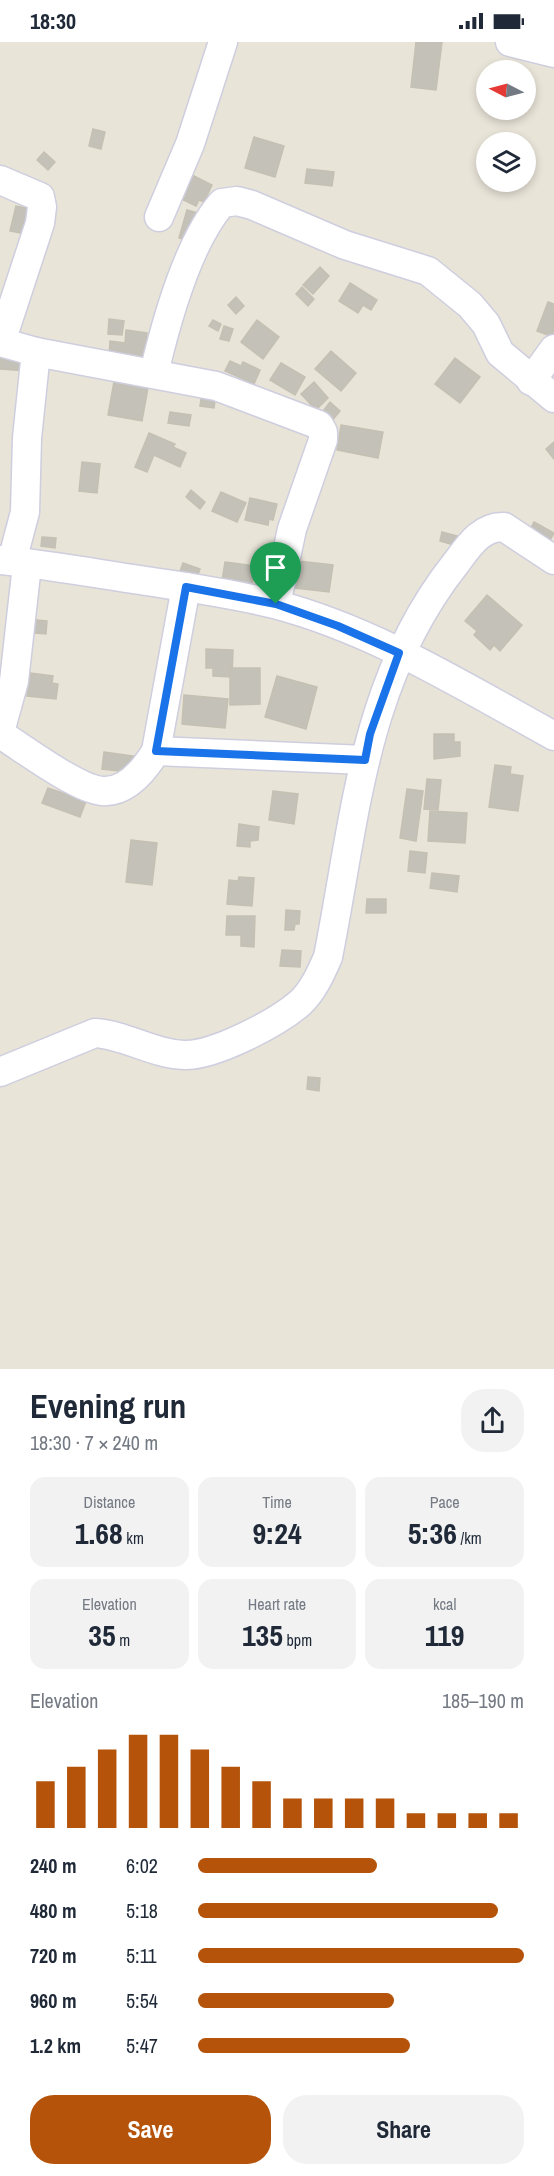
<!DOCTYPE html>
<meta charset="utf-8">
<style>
body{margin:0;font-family:"Archivo Narrow",sans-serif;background:#f2f2f3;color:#1f2937;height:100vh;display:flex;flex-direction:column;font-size:22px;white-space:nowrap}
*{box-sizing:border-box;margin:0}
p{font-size:20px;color:#747a83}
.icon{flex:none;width:33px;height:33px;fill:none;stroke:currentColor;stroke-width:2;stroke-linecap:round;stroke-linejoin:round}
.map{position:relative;height:1327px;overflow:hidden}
.sheet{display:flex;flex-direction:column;background:#fff;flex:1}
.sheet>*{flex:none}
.needle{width:39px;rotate:276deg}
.controls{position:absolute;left:476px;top:18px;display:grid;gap:12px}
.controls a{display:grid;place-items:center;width:60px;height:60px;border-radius:50%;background:#fff;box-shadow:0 3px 9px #0003;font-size:30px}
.pin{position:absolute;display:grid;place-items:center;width:51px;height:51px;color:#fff;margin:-62px -26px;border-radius:50% 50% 50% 0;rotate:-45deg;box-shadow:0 0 6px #0007}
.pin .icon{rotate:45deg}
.round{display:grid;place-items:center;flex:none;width:63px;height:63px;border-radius:24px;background:#f2f2f3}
.overview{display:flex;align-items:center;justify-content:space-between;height:102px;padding:0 30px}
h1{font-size:33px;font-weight:700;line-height:45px}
.metrics{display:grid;grid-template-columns:repeat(3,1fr);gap:9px;height:102px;padding:6px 30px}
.metrics div{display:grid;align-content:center;border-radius:15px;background:#f2f2f3;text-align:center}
.metrics b{font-size:30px;font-weight:700}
.metrics small{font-size:16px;font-weight:400}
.metrics p{font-size:16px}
.chart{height:168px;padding:12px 30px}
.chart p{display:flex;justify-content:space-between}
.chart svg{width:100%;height:108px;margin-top:6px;stroke:#b45309;stroke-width:6}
.cta{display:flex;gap:12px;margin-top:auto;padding:12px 30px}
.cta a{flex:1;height:69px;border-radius:24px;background:#b45309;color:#fff;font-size:24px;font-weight:700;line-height:69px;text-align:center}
.cta a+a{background:#f2f2f3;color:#1f2937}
ul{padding:0 30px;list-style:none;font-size:20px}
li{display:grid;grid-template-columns:96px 72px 1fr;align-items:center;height:45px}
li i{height:15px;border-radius:8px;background:#b45309}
.status{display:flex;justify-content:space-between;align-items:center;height:42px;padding:0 30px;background:#fff;direction:ltr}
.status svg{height:16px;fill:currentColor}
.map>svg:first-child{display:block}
.building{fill:#c4c1b8;stroke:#c4c0b2;stroke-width:1.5}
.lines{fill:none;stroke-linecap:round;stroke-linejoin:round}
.minor-casing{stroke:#cecedf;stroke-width:31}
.minor{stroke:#fff;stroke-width:28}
.route-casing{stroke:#fff;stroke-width:12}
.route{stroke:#1a73e8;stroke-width:8}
</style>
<div class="status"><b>18:30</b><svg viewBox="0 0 49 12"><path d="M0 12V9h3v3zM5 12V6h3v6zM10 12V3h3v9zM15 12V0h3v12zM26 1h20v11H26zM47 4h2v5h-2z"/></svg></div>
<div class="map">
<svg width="554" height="1327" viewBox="0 0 554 1327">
<rect width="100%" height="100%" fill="#e9e4d8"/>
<g class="building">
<polygon points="416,0 442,0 436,48 411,45"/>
<polygon points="93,87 105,90 101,107 89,104"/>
<polygon points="254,95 284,104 275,135 245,126"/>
<polygon points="44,110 55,120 48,128 37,118"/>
<polygon points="307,127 334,130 332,144 305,141"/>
<polygon points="184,129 212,143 204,160 199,158 196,164 173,153"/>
<polygon points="16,164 36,168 31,193 10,189"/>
<polygon points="187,168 202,172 195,200 179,196"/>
<polygon points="320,225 329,234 313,252 303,243"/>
<polygon points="350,241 377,258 371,268 363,263 358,271 339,259"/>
<polygon points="302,245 314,257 308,264 296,252"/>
<polygon points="236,255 244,264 236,272 228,263"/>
<polygon points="548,260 554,262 553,295 537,289"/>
<polygon points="109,277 124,279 122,293 108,292"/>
<polygon points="213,278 221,282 218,289 209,284"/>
<polygon points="257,278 279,295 263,317 241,300"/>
<polygon points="224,284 233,287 229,299 220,297"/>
<polygon points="126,288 147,291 146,300 150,300 149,318 109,314 110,299 125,301"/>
<polygon points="0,307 31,312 28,329 0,327"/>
<polygon points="331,309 356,331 341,349 315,327"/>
<polygon points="455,316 480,335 460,361 435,342"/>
<polygon points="230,319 241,324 243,320 260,328 254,342 225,329"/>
<polygon points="281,321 305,335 295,353 270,338"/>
<polygon points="115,334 149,340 142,379 108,373"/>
<polygon points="314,340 328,356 316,368 301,352"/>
<polygon points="202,350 216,352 214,366 200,364"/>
<polygon points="330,360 340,369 330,381 320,373"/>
<polygon points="170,370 191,373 189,384 168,381"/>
<polygon points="341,383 383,390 378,416 337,408"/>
<polygon points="149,391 175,402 173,405 186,411 180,425 154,413 147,430 135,425"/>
<polygon points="554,400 554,417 546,407"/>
<polygon points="82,420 100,422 97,451 79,449"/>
<polygon points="191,448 205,460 200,467 186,455"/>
<polygon points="221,450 246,461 237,480 212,469"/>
<polygon points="250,456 277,462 273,478 269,477 268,483 245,478"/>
<polygon points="534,480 554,491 546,506 526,495"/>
<polygon points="442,490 457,494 454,503 440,499"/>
<polygon points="42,495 56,496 55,506 41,504"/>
<polygon points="289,518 333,523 329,550 286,545"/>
<polygon points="225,520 255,524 251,549 221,545"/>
<polygon points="183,521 200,527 196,538 179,532"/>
<polygon points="487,553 522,583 500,609 494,603 490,608 474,593 477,589 465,579"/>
<polygon points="25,577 47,579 46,592 23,590"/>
<polygon points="206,607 233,608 232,635 213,634 213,626 206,626"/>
<polygon points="230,626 260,626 260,662 230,663"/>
<polygon points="30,631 53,634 52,641 58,642 56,657 27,654"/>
<polygon points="277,634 317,645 306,687 265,675"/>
<polygon points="184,653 228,657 225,686 182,682"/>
<polygon points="434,692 454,692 454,700 460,700 460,714 434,717"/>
<polygon points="104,710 139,715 137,731 102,727"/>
<polygon points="495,723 511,725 510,732 523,734 518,769 489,765"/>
<polygon points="427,737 441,738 438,768 424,767"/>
<polygon points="48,746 86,759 80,775 42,761"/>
<polygon points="407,747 423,749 416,799 400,796"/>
<polygon points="273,749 298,752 294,782 269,778"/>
<polygon points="430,769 467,771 465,801 428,799"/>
<polygon points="239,782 259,785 258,798 250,799 250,805 237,804"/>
<polygon points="131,798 157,801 152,843 126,840"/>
<polygon points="410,809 427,811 425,831 408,829"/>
<polygon points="432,831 459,834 457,850 430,846"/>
<polygon points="239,835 254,836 252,864 227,862 229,838 238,839"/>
<polygon points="367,857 386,857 386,871 366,871"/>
<polygon points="286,868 300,869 299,882 295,882 294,888 285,888"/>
<polygon points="227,874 255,874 254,905 241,904 241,893 226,893"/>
<polygon points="282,908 301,909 300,925 280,924"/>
<polygon points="308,1035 320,1036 319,1049 307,1047"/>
</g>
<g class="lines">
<defs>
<g id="minor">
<polyline points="510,0 554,11"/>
<polyline points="0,138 40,155 42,165 40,181 1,300"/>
<polyline points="159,175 190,102 223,0"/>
<polyline points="0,300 36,310 216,344 319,383 323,390 323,398 292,487 276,562"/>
<path d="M 154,331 C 166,280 188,200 222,161 L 237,159 L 252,163 L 345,203 L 428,229 L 470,263 L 486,282 L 500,311 L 554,356"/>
<polyline points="531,339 554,307"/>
<path d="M 0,518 C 47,523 93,531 140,538 C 185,545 231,551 274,562 C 374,588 465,645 554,694"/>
<polyline points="12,519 25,470 27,396 36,310"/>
<polyline points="0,690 14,639 27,523"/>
<path d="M 0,692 C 23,706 77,747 102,749 C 126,751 145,727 156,709 L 186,545"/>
<polyline points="156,709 365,718"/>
<path d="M 0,1030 L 95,991 C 126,993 153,1012 184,1013 C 214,1014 277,981 300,961 C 313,949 321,931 328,915 C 356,774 363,638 456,521 C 468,505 481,484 504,485 L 554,518"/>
</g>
</defs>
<use href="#minor" class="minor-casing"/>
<use href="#minor" class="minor"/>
</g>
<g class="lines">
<defs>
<polygon id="route" points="186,545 276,562 338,584 399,611 370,692 365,718 156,709"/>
</defs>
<use href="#route" class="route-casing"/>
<use href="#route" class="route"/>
</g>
</svg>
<div class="controls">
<a><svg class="needle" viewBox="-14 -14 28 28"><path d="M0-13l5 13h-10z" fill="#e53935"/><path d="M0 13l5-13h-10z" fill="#747a83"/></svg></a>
<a><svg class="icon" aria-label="layers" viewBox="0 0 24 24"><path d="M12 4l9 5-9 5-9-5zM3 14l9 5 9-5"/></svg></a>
</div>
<div class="pin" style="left:276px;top:562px;background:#1e9e55"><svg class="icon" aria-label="arrive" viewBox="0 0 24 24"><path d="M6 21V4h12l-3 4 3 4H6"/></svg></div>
</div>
<section class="sheet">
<div class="overview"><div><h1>Evening run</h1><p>18:30 · 7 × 240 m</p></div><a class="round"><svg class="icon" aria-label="share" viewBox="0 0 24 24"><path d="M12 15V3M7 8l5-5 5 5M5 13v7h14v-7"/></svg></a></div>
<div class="metrics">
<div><p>Distance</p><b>1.68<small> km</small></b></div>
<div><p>Time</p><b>9:24</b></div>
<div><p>Pace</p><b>5:36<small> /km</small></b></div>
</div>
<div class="metrics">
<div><p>Elevation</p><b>35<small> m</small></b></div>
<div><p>Heart rate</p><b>135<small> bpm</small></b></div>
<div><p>kcal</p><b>119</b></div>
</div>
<div class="chart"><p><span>Elevation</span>185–190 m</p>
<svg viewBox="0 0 160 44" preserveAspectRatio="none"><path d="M5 44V25M15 44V19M25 44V12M35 44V6M45 44V6M55 44V12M65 44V19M75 44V25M85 44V32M95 44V32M105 44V32M115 44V32M125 44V38M135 44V38M145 44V38M155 44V38"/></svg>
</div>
<ul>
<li><b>240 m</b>6:02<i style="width:55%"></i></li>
<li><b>480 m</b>5:18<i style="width:92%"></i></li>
<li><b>720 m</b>5:11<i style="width:100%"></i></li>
<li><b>960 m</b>5:54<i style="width:60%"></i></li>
<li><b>1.2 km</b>5:47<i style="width:65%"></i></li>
</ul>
<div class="cta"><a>Save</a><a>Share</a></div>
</section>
